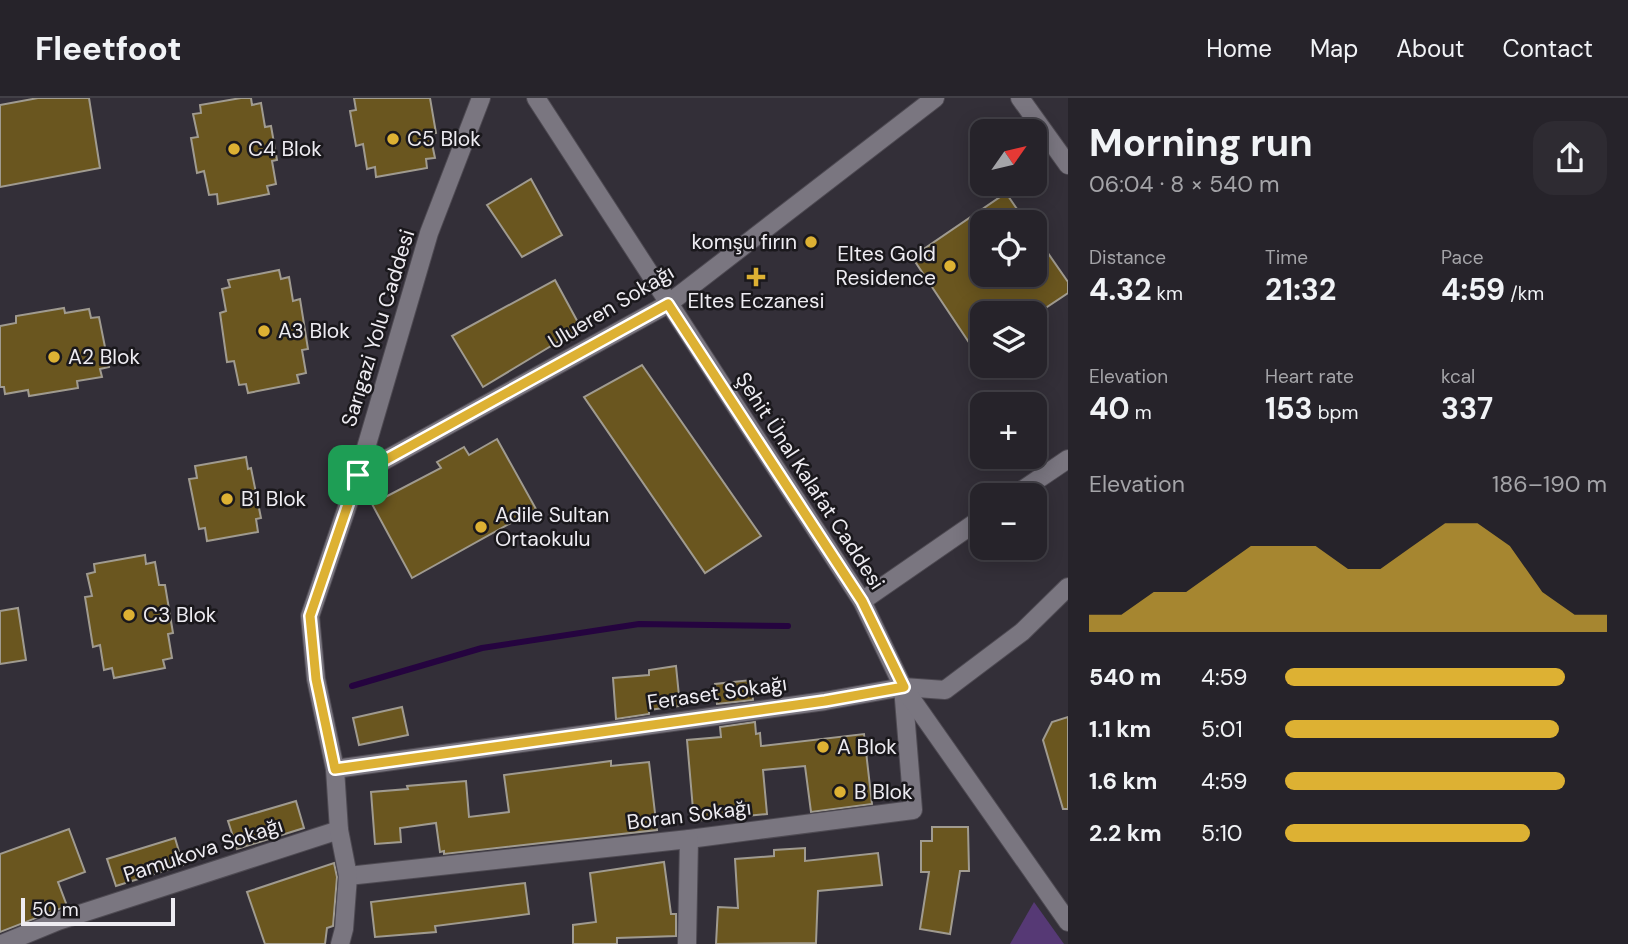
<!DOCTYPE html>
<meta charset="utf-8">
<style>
body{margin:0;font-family:"DM Sans",sans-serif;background:#2e2b32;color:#f1f3f6;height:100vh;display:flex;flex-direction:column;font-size:26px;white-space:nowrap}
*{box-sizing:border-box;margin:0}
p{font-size:23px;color:#a4a4a8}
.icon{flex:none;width:38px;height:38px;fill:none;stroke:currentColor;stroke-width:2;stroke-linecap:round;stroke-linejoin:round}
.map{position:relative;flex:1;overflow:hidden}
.sheet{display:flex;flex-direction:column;background:#26232a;width:560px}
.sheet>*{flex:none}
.needle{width:46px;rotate:56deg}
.buttons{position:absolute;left:970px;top:21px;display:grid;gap:14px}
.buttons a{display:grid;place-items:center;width:77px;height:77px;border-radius:14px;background:#26232a;box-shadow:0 4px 18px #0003,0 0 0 2px #424047;font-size:35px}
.scale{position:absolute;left:21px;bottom:18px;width:154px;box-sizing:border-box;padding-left:7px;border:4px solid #eeecf2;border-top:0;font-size:19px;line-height:24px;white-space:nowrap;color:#eeecf2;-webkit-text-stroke:5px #1a181c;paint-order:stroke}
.pin{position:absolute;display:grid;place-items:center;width:60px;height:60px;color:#fff;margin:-30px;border-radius:14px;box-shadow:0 4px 10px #0006}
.round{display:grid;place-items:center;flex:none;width:74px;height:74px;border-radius:21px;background:#2e2b32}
.summary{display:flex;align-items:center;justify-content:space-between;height:119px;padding:0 21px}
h1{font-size:38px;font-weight:700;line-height:52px}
.metrics{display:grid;grid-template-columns:repeat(3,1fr);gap:10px;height:119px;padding:7px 21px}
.metrics div{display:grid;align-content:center}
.metrics b{font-size:30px;font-weight:700}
.metrics small{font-size:19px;font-weight:400}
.metrics p{font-size:19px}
.chart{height:196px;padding:14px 21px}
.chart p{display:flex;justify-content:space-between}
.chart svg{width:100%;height:126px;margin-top:7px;fill:#ddb133;opacity:.7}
ul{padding:0 21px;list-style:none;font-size:23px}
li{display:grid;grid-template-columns:112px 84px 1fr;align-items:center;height:52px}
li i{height:18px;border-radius:9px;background:#ddb133}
header{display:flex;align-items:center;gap:42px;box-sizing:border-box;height:98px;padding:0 35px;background:#26232a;border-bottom:2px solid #424047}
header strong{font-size:33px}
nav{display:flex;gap:38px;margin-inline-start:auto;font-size:24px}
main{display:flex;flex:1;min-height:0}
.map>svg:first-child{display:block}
.green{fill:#563975}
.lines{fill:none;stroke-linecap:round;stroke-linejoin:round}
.stream{stroke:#25043f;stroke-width:6}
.building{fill:#6a561f;stroke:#a09b90;stroke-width:2}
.minor-casing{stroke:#4e4a52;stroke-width:20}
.tertiary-casing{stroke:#4e4a52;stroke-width:20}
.minor{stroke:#7a7680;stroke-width:18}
.tertiary{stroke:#7a7680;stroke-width:18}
.route-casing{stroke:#fff;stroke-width:14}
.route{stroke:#ddb133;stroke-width:9}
.poi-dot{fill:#ddb133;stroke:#1a181c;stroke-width:2.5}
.labels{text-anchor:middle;stroke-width:5;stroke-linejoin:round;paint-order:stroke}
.poi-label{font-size:21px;fill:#eeecf2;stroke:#1a181c;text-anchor:start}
.street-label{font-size:21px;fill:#eeecf2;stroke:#1a181c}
</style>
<header>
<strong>Fleetfoot</strong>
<nav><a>Home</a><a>Map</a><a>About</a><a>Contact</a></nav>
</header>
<main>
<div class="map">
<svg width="1068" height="846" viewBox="0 0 1068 846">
<rect width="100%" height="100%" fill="#332f38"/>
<polygon class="green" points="1034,804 1064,846 1010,846"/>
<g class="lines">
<polyline class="stream" points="352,588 482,550 639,526 788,528"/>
</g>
<g class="building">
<polygon points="38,0 89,0 100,70 0,89 0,7"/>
<polygon points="241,0 251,0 252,7 261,5 265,29 271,28 277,62 272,63 276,86 267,88 269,96 218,106 217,96 209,97 204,73 197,75 191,40 198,39 193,16 201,15 200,7"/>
<polygon points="354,0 430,0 436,35 430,36 435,60 426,61 427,70 376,79 375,69 367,71 363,46 356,48 350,13 356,12"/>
<polygon points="531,81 562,137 522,159 487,107"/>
<polygon points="1006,95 1026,124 982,124 982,177 1034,177 1034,135 1068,184 1068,195 1038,215 982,215 982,264 912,159"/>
<polygon points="279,172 281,181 289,179 293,203 300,201 308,251 302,252 306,275 297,277 299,285 248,295 246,286 239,287 234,263 227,264 220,215 226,213 222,191 230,189 228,182"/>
<polygon points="555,182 581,230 483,289 452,238"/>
<polygon points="64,210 65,215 89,211 91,220 99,219 109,269 100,271 102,279 77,283 78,290 29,298 28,292 5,296 4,289 0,289 0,228 16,225 16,218"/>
<polygon points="642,267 761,438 705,475 584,299"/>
<polygon points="497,341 536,411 412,480 372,406 441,370 437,364 464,349 469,357"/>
<polygon points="246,359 248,371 251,370 261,420 256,421 258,434 207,443 205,430 199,431 189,381 197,380 195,368"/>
<polygon points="145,457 146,466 155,464 159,487 165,487 173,535 168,536 172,560 163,562 165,570 114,580 112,570 104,572 100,547 93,549 85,499 92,498 87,476 95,474 94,466"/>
<polygon points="18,510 26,562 0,566 0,513"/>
<polygon points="676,568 680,608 649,612 649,616 616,621 613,580 649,577 649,572"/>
<polygon points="751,582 753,602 717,606 715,586"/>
<polygon points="402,609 408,637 359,647 353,620"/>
<polygon points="1068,619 1068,711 1063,711 1043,642 1052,624"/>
<polygon points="755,624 756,636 760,635 761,648 864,636 872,706 811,714 805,668 763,672 767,716 694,723 687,642 721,639 720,629"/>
<polygon points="611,663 611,668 649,664 657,732 444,756 444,753 440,754 436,725 400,730 401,744 375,746 371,694 408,691 407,688 466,683 469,719 509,714 504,677"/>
<polygon points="296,703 304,730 237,751 228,723"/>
<polygon points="932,729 968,729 969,773 960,773 950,836 920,831 929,774 921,774 921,743 932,743"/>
<polygon points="69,731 85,774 58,784 67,808 0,834 0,756"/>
<polygon points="175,740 183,767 116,788 107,761"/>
<polygon points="805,750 805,763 878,755 882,787 818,793 816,845 716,846 718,809 738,810 735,761 774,758 774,752"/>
<polygon points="664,764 671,816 676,816 676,838 617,840 617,846 573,846 573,827 596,824 590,775"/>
<polygon points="334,765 337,779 333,828 327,830 325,846 265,846 247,794"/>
<polygon points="525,785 529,816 435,828 436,834 375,839 371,804"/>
</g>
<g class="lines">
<defs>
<g id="minor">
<polyline points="1020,0 1068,67"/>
<polyline points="358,377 668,206 935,0"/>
<polyline points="1015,397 1068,361"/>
<polyline points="862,503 982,420"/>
<polyline points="335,671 825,603 903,589 945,592 1022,534 1068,489"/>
<polyline points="348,778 689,741 913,712 903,589"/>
<polyline points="2,846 58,823 339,732"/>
<polyline points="687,846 689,741"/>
</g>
<g id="tertiary">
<polyline points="536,0 862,503 903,589 1068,824"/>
<polyline points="340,846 344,831 348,778 339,732 335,671 316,581 310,518 358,377 429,135 481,0"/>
</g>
</defs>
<use href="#minor" class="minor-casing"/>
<use href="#tertiary" class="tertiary-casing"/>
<use href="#minor" class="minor"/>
<use href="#tertiary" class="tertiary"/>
</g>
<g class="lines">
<defs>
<polygon id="route" points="668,206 862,503 904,589 825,603 335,671 316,581 310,518 358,377"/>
</defs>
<use href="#route" class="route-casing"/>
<use href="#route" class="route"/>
</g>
<g class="poi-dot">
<circle cx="393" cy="41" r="7"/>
<circle cx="234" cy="51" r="7"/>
<circle cx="811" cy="144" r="7"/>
<circle cx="950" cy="168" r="7"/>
<path d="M752.5 168.5h7v7h7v7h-7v7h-7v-7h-7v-7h7z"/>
<circle cx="264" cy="233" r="7"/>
<circle cx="54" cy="259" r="7"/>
<circle cx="227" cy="401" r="7"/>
<circle cx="481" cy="429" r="7"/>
<circle cx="129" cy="517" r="7"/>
<circle cx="823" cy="649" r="7"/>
<circle cx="840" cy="694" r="7"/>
</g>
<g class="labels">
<g class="poi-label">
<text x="407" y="48">C5 Blok</text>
<text x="248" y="58">C4 Blok</text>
<text x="797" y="151" text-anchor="end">komşu fırın</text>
<text x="936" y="163" text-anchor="end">Eltes Gold<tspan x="936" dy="24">Residence</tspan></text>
<text x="756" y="210" text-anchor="middle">Eltes Eczanesi</text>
<text x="278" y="240">A3 Blok</text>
<text x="68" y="266">A2 Blok</text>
<text x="241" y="408">B1 Blok</text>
<text x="495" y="424">Adile Sultan<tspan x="495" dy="24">Ortaokulu</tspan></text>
<text x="143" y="524">C3 Blok</text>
<text x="837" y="656">A Blok</text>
<text x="854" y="701">B Blok</text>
</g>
<g class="street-label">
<text transform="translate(611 209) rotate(-31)" y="7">Ulueren Sokağı</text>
<text transform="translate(378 230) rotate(-73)" y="7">Sarıgazi Yolu Caddesi</text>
<text transform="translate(810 383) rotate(57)" y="7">Şehit Ünal Kalafat Caddesi</text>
<text transform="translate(717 595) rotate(-8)" y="7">Feraset Sokağı</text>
<text transform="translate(689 717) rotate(-7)" y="7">Boran Sokağı</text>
<text transform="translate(203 752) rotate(-18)" y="7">Pamukova Sokağı</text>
</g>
</g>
</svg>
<div class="buttons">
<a><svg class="needle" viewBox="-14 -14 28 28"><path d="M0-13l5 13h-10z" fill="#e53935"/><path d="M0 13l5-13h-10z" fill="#a4a4a8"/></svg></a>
<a><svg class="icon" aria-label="locate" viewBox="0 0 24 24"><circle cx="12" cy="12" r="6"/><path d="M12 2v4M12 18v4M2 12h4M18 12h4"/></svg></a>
<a><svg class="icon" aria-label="layers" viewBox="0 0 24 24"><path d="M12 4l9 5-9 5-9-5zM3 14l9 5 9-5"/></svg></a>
<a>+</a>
<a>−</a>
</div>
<div class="scale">50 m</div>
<div class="pin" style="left:358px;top:377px;background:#1e9e55"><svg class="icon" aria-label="arrive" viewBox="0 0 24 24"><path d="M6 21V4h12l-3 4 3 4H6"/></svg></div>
</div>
<section class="sheet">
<div class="summary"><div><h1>Morning run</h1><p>06:04 · 8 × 540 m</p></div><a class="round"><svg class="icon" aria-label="share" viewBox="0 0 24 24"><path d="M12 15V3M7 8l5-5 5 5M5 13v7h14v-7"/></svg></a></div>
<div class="metrics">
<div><p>Distance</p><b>4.32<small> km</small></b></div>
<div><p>Time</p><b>21:32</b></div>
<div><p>Pace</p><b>4:59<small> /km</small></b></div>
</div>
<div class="metrics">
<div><p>Elevation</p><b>40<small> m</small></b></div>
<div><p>Heart rate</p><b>153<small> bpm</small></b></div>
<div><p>kcal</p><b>337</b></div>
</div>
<div class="chart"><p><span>Elevation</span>186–190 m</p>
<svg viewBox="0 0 160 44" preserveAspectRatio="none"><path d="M0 44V38L10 38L20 30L30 30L40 22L50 14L60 14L70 14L80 22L90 22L100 14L110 6L120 6L130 14L140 30L150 38L160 38V44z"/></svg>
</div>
<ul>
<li><b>540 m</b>4:59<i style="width:87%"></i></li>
<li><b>1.1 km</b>5:01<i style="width:85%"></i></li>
<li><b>1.6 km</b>4:59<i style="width:87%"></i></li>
<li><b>2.2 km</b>5:10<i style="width:76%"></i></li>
</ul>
</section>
</main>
